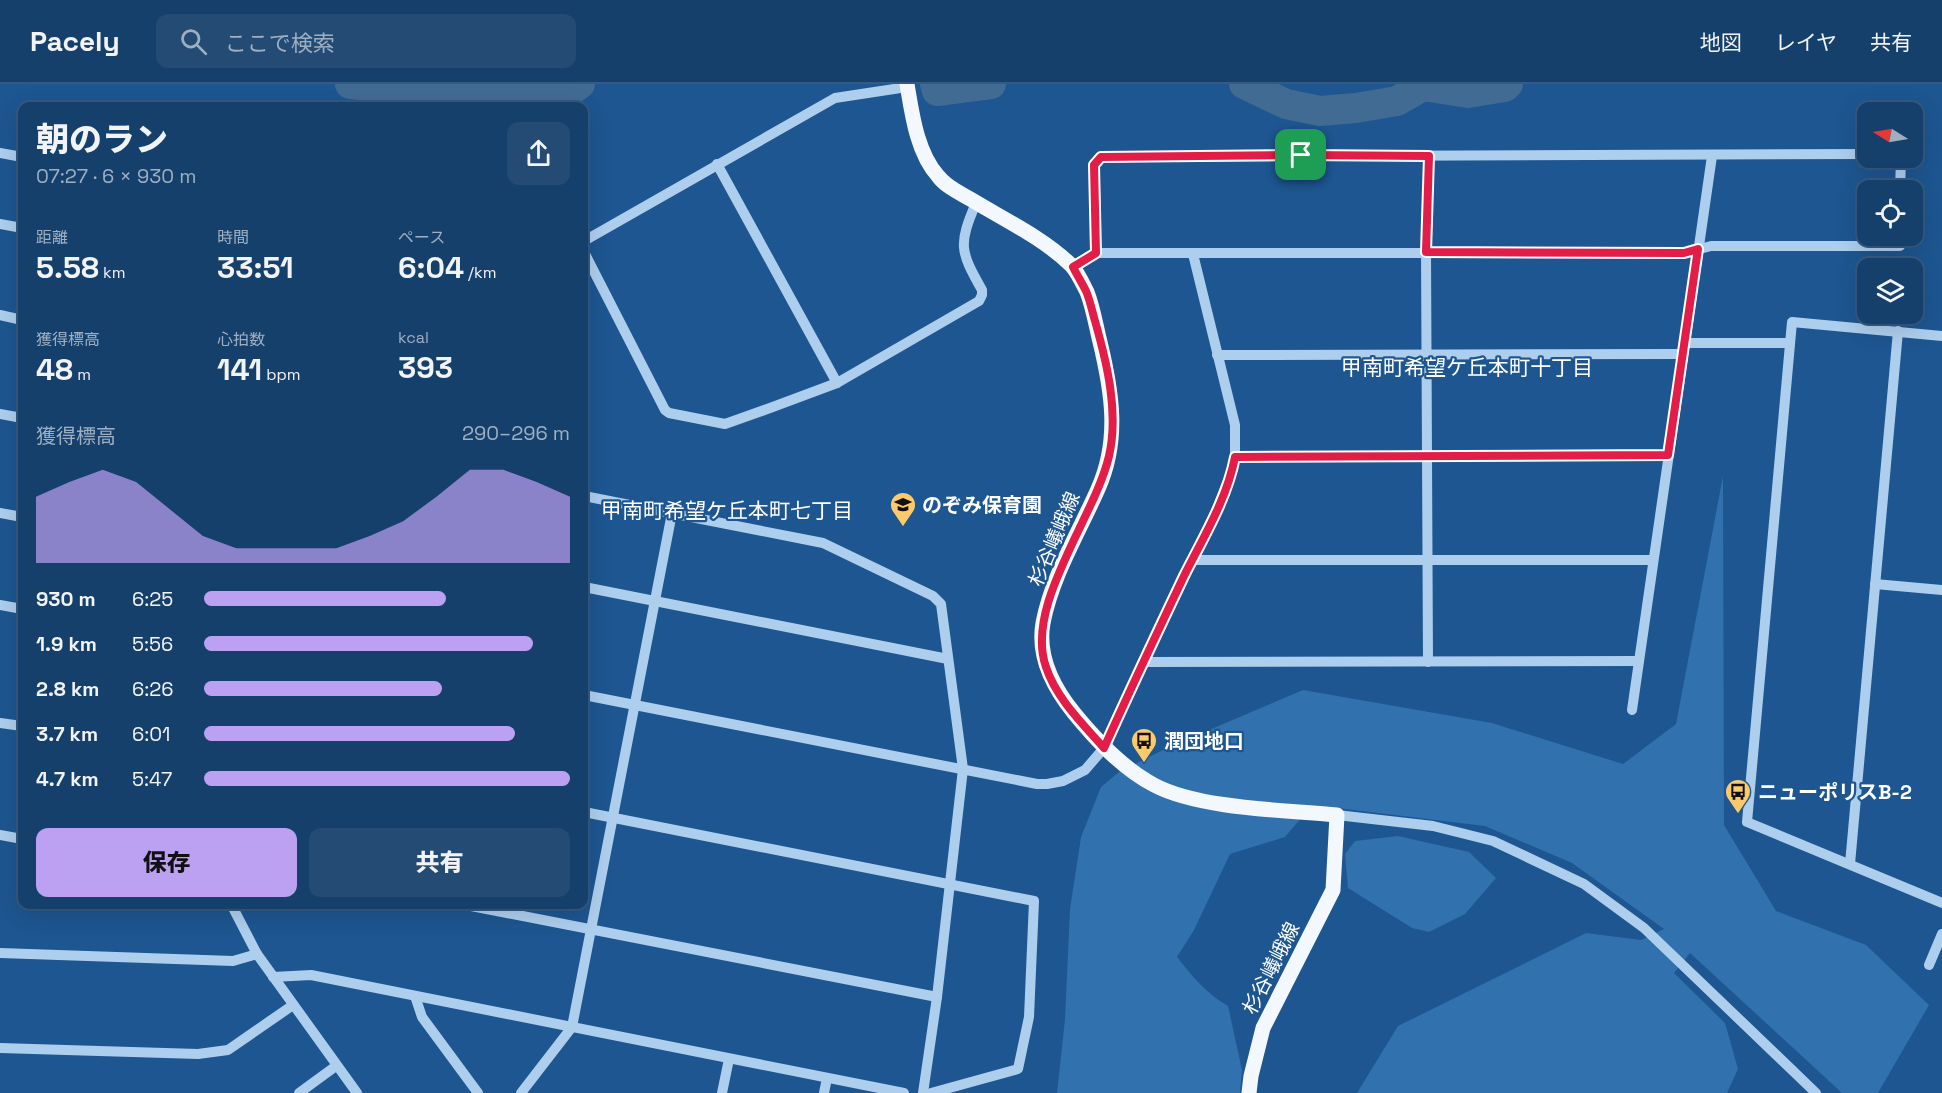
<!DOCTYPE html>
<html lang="ja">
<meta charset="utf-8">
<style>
body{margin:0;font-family:"Space Grotesk","Noto Sans JP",sans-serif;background:#234b74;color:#f1f3f6;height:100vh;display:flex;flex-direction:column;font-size:22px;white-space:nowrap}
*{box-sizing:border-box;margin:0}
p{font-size:20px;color:#9eafc2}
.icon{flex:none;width:33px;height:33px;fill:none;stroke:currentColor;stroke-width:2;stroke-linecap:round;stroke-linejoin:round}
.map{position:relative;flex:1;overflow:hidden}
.details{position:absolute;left:18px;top:18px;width:570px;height:807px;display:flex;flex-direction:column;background:#16406c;border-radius:12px;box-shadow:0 6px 24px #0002,0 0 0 2px #35597f}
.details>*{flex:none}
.needle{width:39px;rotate:281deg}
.controls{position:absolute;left:1857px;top:18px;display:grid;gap:12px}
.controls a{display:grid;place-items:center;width:66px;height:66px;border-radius:12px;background:#16406c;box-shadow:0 6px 24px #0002,0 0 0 2px #35597f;font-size:30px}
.pin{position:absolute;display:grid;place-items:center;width:51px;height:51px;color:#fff;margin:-26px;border-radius:12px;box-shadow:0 3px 9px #0006}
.round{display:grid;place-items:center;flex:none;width:63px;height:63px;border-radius:12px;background:#234b74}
.head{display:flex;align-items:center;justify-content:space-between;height:102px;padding:0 18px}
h1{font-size:33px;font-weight:800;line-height:45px}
.figures{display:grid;grid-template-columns:repeat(3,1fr);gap:9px;height:102px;padding:6px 18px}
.figures div{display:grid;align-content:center}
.figures b{font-size:30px;font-weight:800}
.figures small{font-size:16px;font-weight:400}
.figures p{font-size:16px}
.chart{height:168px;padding:12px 18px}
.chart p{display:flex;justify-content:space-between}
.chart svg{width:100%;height:108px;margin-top:6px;fill:#bca0f2;opacity:.7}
.primary-button{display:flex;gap:12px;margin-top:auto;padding:12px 18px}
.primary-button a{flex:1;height:69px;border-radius:12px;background:#bca0f2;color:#111;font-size:24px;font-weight:800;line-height:69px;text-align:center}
.primary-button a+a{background:#234b74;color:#f1f3f6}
ul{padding:0 18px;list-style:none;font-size:20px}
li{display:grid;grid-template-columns:96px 72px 1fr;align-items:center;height:45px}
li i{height:15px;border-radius:8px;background:#bca0f2}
header{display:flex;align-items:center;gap:36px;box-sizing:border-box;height:84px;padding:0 30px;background:#16406c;border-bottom:2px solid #35597f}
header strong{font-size:28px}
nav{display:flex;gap:33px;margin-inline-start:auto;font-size:21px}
.search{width:420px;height:54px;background:#234b74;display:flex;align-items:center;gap:15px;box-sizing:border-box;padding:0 21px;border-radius:12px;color:#9eafc2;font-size:22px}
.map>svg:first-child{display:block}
.green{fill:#3171ad}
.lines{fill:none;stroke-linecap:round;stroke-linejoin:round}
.river{stroke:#426b94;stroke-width:30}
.minor{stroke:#adceed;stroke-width:10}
.major{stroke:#f3f8ff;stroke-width:15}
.route-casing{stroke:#fff;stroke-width:12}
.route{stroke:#e11d48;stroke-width:8}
.labels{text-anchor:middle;stroke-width:4.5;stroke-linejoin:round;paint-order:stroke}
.poi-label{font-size:20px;font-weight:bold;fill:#fff;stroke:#1d5690;text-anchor:start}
.street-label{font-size:20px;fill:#fff;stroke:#1d5690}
.neighbourhood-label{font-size:21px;fill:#fff;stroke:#1d5690}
</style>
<header>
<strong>Pacely</strong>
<div class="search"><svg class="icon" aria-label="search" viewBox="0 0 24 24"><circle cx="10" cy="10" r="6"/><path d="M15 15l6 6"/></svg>ここで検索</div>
<nav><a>地図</a><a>レイヤ</a><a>共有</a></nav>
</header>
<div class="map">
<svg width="1942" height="1009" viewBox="0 0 1942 1009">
<rect width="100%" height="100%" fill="#1d5690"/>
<g class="green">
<path d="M 1723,392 L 1724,741 L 1776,827 L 1866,861 L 1929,921 L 1878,1009 L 1842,1009 L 1690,869 L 1674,889 L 1725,939 L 1738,985 L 1727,1009 L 1357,1009 L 1398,942 L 1586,849 L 1641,856 L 1664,845 L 1572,779 L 1485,742 L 1312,721 L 1285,753 L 1230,770 L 1194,846 L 1177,873 C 1192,892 1207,910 1228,922 L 1242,986 L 1240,1009 L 1057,1009 L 1065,935 L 1070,825 L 1081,753 L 1101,703 L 1119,688 L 1169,663 L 1303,606 L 1492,639 L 1623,680 L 1676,640 Z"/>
<polygon points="1398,752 1469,768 1496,794 1465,830 1429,848 1412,844 1348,804 1345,770 1355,757"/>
</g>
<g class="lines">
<g class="river">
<polyline points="350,0 483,13 533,5 563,12 580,0"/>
<polyline points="935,0 937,7 991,0"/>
<polyline points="1244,0 1286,20 1320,27 1356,24 1397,17 1423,2 1468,9 1505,3 1508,0"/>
</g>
<g class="minor">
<polyline points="0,69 22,73"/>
<polyline points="717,80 837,299"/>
<polyline points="1900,106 1901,74"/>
<polyline points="0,140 22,144"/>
<polyline points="584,157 835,14 907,3"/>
<path d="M 584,168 L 665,326 L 669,329 L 725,340 L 770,324 L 837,299 L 979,217 L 982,211 L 982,206 C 960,167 958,161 976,119"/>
<polyline points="1096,169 1094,81 1101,73 1868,70"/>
<polyline points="1073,183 1096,169 1684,169 1711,162 1900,162 1900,152"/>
<polyline points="0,231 22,236"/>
<polyline points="1942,252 1792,238 1747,738 1942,819"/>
<polyline points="1685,259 1790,259"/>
<polyline points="1217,271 1683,270"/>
<polyline points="0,330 22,334"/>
<polyline points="1235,373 1668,371"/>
<polyline points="584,412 823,459 933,512 941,520 963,685 937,913 923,1009"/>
<polyline points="0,429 22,433"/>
<polyline points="1192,476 1653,476"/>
<polyline points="1875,500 1942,506"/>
<polyline points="584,503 948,575"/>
<polyline points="0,521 22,525"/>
<polyline points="1143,578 1639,577"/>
<polyline points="1428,578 1426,168 1429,72"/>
<polyline points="584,611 1037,700 1047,700 1063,697 1085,686 1104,664 1143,578 1214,432 1233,384 1235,373 1235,341 1193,170"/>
<polyline points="1632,626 1712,72"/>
<polyline points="0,639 22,642"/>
<polyline points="584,728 1034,817 1029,933 1018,985 931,1009"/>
<polyline points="1337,731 1433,742 1493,757 1584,800 1644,844 1816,1009"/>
<polyline points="0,751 22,755"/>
<polyline points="1850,780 1898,247"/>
<polyline points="231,820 257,870 357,1009"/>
<polyline points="461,820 937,913"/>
<polyline points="0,869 233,877 257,870"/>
<polyline points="1929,881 1942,850"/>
<polyline points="273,893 311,891 904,1009"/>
<polyline points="415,912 422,933 478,1009"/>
<polyline points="0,964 198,970 228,966 293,921"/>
<polyline points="299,1009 336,982"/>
<polyline points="521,1009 572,943 672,429"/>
<polyline points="722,1009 729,975"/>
<polyline points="824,1009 827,994"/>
</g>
<path class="major" d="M 907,0 C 912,30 917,69 938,92 C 946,103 960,109 972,116 C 1005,136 1043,154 1071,181 C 1077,187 1083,200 1087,208 C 1093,223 1096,242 1100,258 C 1112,308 1120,356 1098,405 C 1079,448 1052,492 1043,539 C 1037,573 1053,603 1074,629 C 1096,656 1122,684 1154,701 C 1199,725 1285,726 1337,731 L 1333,806 L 1263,944 L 1251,992 L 1249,1009"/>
</g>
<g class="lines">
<defs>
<path id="route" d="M 1301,71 L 1429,72 L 1426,168 L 1684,169 L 1698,165 L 1668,371 L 1235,373 C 1227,415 1203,454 1184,492 C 1157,549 1130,606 1104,664 C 1083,640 1056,614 1046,583 C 1024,521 1095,433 1109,372 C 1119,329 1107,279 1095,237 C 1092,227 1090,216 1086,207 C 1082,199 1077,191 1073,183 L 1096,169 L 1094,81 L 1101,73 Z"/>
</defs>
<use href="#route" class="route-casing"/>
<use href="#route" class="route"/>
</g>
<defs>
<symbol id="school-pin" viewBox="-11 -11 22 30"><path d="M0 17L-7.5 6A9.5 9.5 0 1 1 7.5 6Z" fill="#fdca6b" stroke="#1d5690"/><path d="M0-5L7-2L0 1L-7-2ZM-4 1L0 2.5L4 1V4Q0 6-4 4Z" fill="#111"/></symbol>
<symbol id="bus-pin" viewBox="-11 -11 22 30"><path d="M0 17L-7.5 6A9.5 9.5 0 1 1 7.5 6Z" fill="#fdca6b" stroke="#1d5690"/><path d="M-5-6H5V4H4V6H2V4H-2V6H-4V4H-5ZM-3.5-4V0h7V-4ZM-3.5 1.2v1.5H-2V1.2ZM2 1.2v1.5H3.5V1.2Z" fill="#111"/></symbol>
</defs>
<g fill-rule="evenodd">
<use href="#school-pin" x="888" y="406" width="30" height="40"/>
<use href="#bus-pin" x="1129" y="642" width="30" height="40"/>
<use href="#bus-pin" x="1723" y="693" width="30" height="40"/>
</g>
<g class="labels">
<g class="poi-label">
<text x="922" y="428">のぞみ保育園</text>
<text x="1164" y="664">潤団地口</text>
<text x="1758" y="715">ニューポリスB-2</text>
</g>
<g class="street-label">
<text transform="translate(1054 455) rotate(-67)" y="7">杉谷嶬峨線</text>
<text transform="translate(1271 884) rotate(-63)" y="7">杉谷嶬峨線</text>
</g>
<g class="neighbourhood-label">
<text x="1467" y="291">甲南町希望ケ丘本町十丁目</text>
<text x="727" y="434">甲南町希望ケ丘本町七丁目</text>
</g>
</g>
</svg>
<div class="controls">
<a><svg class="needle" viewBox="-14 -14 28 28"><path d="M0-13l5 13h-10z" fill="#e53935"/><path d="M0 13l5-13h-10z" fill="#9eafc2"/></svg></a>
<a><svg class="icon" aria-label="locate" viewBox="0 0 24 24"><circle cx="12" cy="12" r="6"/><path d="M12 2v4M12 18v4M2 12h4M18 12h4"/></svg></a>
<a><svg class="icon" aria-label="layers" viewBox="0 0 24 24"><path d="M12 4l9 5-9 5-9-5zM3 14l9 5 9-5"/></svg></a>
</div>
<div class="pin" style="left:1301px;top:71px;background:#1e9e55"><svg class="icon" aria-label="arrive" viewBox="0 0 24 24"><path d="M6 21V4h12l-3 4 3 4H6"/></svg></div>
<section class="details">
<div class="head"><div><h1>朝のラン</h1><p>07:27 · 6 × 930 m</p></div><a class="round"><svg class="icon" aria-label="share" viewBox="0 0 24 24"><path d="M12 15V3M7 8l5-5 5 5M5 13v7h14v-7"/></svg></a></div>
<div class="figures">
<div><p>距離</p><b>5.58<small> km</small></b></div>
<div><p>時間</p><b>33:51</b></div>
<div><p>ペース</p><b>6:04<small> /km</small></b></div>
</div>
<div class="figures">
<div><p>獲得標高</p><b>48<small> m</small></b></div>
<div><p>心拍数</p><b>141<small> bpm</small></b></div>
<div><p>kcal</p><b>393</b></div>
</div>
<div class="chart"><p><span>獲得標高</span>290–296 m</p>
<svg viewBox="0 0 160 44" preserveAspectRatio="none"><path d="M0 44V17L10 11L20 6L30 11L40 22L50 33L60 38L70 38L80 38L90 38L100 33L110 27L120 17L130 6L140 6L150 11L160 17V44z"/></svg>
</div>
<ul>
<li><b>930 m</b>6:25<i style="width:66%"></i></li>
<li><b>1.9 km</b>5:56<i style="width:90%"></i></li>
<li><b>2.8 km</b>6:26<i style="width:65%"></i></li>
<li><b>3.7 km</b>6:01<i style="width:85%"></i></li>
<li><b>4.7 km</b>5:47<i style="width:100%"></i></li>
</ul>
<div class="primary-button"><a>保存</a><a>共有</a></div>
</section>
</div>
